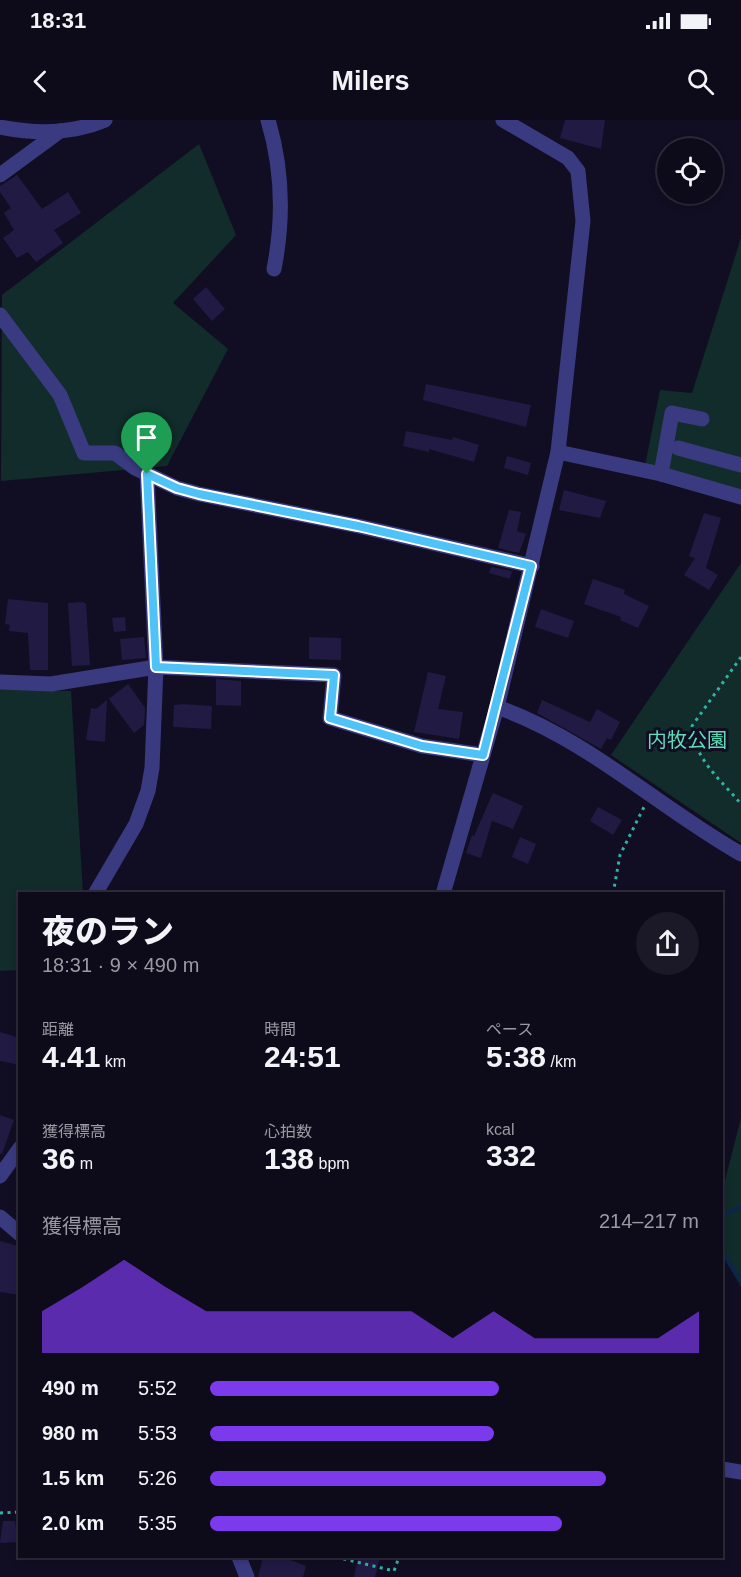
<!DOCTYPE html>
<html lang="ja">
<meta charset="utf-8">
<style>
body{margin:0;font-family:Helvetica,"Noto Sans JP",sans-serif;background:#1b1827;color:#f1f3f6;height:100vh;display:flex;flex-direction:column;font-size:22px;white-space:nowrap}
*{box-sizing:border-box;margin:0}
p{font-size:20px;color:#9a9aa2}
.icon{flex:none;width:33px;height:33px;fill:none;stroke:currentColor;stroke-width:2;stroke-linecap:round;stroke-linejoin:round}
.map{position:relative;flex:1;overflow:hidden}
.details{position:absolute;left:18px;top:772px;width:705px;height:666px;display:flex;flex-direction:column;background:#0d0a1a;border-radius:0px;box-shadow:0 3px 9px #0003,0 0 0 2px #2d2b39}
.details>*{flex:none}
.fabs{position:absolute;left:657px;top:18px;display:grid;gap:12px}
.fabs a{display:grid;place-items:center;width:66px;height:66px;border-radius:50%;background:#0d0a1a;box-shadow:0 3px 9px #0003,0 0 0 2px #2d2b39;font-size:30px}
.pin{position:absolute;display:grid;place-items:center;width:51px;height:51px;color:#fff;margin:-62px -26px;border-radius:50% 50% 50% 0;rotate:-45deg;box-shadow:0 0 6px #0007}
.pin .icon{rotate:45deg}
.round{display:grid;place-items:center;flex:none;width:63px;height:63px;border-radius:32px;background:#1b1827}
.headline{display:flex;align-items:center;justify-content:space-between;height:102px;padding:0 24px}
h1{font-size:33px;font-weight:800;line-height:45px}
.stats{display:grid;grid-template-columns:repeat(3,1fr);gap:9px;height:102px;padding:6px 24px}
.stats div{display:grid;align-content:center}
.stats b{font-size:30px;font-weight:800}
.stats small{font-size:16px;font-weight:400}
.stats p{font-size:16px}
.chart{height:168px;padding:12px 24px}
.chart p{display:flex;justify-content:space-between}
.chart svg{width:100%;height:108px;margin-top:6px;fill:#7c3aed;opacity:.7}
ul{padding:0 24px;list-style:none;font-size:20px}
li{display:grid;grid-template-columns:96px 72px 1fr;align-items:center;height:45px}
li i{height:15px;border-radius:8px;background:#7c3aed}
.status{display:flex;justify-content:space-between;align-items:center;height:42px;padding:0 30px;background:#0d0a1a;direction:ltr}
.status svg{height:16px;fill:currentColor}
header{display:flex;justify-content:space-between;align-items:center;height:78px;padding:0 24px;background:#0d0a1a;font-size:27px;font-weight:800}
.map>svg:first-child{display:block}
.green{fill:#112c2a}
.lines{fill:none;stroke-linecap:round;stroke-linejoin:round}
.stream{stroke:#0d2648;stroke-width:4.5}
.building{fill:#211a43}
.path{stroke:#30b3a6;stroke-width:3;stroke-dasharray:3 4.5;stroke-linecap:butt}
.minor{stroke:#3a3a81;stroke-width:15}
.route-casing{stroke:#fff;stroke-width:12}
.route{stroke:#4fc3f7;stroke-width:8}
.labels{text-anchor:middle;stroke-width:6;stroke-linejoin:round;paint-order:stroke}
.park-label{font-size:20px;fill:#5ddeb8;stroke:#110e23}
</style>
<div class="status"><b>18:31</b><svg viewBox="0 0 49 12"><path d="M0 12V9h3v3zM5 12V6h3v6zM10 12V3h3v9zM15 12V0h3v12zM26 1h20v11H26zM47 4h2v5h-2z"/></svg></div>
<header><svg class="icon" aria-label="back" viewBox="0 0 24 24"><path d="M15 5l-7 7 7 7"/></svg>Milers<svg class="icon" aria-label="search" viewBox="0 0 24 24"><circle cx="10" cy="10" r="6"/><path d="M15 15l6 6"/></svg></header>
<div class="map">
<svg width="741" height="1457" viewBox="0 0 741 1457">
<rect width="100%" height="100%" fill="#110e23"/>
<g class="green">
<polygon points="199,24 236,115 173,183 228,229 167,346 1,361 2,175"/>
<polygon points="741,118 741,379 644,351 660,270 692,273"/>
<polygon points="741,443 741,723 611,635"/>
<polygon points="0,569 71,571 83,774 20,774 19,850 0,851"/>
<polygon points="741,998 741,1167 722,1131 722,1072"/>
</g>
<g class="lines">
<g class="stream">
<polyline points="722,1094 741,1088"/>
<polyline points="722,1131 741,1162"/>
</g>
</g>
<g class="building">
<polygon points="565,0 605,0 601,29 560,18"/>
<polygon points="17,55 42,89 68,72 81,93 54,110 63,123 36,142 28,132 17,138 3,118 14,110 4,93 11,88 0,72 0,66"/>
<polygon points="206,167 225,189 212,201 193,179"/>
<polygon points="426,264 531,285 526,307 423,280"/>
<polygon points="406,311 452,320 453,317 479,325 474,342 429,329 429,332 403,326"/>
<polygon points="507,336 531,343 528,355 504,348"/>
<polygon points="564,370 606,381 600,398 559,390"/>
<polygon points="509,390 521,392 517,411 526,414 519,433 498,428"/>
<polygon points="704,393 721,398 706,448 718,455 709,470 684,455 695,438 689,436"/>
<polygon points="491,447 512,451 510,459 489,453"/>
<polygon points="593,459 625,470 624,474 649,486 638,508 620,500 621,497 584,484"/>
<polygon points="8,479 48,483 48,550 30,550 28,513 9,511 10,505 5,504"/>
<polygon points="83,482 86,484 90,545 72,546 68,483"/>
<polygon points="541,489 574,501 568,518 535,507"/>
<polygon points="125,497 126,511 114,512 112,498"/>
<polygon points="144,517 146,538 122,540 120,519"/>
<polygon points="309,517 341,518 341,540 309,539"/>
<polygon points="428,552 446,556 438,589 463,592 459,619 414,612"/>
<polygon points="216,559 241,561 241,586 216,585"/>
<polygon points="128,564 145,588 144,605 134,613 109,579"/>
<polygon points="107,580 105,622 86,620 91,588 96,589"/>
<polygon points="542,580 590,602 597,589 620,602 611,620 607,618 601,629 537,593"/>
<polygon points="183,584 212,586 211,609 173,607 174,585"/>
<polygon points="493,673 523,686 513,709 492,701 481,738 466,733 472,715 474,716"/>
<polygon points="598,687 622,700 613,715 590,701"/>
<polygon points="520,717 536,724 528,744 512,737"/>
<polygon points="0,912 20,918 20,945 0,941"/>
<polygon points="0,995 14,1000 2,1034 0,1034"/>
<polygon points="0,1121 18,1126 17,1129 20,1130 20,1175 0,1172"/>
<polygon points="3,1401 15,1401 18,1422 0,1423"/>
<polygon points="263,1437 283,1437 306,1446 303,1457 258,1457"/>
<polygon points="358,1437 380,1437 375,1457 354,1457"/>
</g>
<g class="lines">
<g class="path">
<path d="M 741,537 L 692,606 C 693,638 722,661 741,684"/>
<polyline points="613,774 620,735 644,687"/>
<polyline points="0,1393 20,1392"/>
<polyline points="336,1437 394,1451 399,1437"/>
</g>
<g class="minor">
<path d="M 268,0 C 283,50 284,98 274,149"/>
<path d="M 0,7 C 35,14 72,14 105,0"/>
<polyline points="0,55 60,11"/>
<polyline points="0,195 60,275 84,333 115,333 135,348 177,368 199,374 358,406 532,446"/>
<polyline points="678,328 741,345"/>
<polyline points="558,332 661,354 741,377"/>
<polyline points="661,354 672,293 702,299"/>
<polyline points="0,562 51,564 156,547 334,555 330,598 422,626 483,635"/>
<path d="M 497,587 C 588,619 658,687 741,734"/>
<polyline points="95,774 136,704 148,671 152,648 156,547 147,354"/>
<polyline points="443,774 497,587 558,332 583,101 578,51 568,38 503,0"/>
<polyline points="0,1056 20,1028"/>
<polyline points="0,1097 20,1114"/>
<polyline points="722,1349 741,1352"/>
<polyline points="239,1437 247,1457"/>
</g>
</g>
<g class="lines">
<defs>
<polygon id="route" points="147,354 177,368 199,374 358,406 531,446 483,635 422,626 330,598 334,555 156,547"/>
</defs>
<use href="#route" class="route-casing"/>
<use href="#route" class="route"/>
</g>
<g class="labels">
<g class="park-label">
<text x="687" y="627">内牧公園</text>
</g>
</g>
</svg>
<div class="fabs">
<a><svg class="icon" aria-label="locate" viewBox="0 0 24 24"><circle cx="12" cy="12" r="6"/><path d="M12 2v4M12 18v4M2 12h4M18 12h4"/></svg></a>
</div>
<div class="pin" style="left:147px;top:354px;background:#1e9e55"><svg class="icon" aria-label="arrive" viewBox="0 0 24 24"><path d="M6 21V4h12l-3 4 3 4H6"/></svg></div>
<section class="details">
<div class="headline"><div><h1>夜のラン</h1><p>18:31 · 9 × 490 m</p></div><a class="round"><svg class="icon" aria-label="share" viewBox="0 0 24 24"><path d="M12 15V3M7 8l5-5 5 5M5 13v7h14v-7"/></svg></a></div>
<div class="stats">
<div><p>距離</p><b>4.41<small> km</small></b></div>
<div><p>時間</p><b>24:51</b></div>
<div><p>ペース</p><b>5:38<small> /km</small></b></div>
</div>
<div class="stats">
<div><p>獲得標高</p><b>36<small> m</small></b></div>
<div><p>心拍数</p><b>138<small> bpm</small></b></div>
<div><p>kcal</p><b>332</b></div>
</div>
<div class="chart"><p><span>獲得標高</span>214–217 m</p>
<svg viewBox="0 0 160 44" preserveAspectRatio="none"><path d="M0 44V27L10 17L20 6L30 17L40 27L50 27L60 27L70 27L80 27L90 27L100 38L110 27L120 38L130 38L140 38L150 38L160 27V44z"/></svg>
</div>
<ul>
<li><b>490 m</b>5:52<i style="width:59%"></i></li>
<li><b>980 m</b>5:53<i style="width:58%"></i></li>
<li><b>1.5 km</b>5:26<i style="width:81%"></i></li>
<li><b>2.0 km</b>5:35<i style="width:72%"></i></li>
</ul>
</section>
</div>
